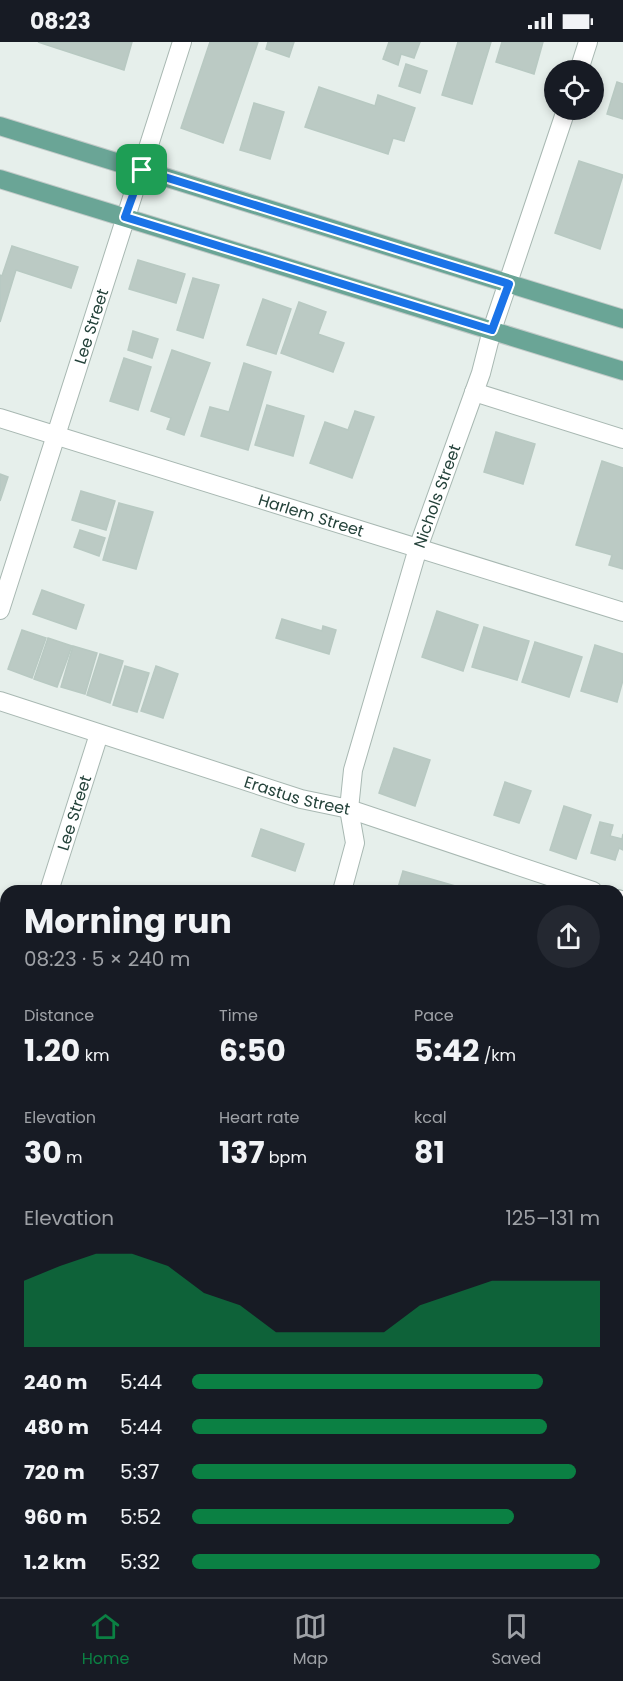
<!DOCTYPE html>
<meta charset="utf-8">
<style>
body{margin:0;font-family:Poppins,sans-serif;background:#242831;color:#f1f3f6;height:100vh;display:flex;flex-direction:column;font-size:22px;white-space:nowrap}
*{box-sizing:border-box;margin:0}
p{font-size:20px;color:#9ea1a6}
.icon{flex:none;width:33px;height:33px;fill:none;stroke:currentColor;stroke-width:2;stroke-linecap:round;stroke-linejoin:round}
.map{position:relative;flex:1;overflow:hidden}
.drawer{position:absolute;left:0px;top:843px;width:624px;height:712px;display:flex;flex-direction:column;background:#171b24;border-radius:18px 18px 0 0;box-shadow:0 3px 9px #0003}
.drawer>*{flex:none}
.controls{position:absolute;left:544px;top:18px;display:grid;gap:12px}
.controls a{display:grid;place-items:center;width:60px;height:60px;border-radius:50%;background:#171b24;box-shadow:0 3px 9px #0003;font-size:30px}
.pin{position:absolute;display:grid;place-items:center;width:51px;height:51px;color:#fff;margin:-26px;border-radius:12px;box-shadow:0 3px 9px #0006}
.round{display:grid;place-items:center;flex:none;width:63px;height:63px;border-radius:32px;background:#242831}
.head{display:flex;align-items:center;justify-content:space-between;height:102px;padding:0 24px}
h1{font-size:33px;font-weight:700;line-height:45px}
.figures{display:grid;grid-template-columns:repeat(3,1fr);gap:9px;height:102px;padding:6px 24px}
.figures div{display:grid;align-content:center}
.figures b{font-size:30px;font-weight:700}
.figures small{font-size:16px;font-weight:400}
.figures p{font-size:16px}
.chart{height:168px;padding:12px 24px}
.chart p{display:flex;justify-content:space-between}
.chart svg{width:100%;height:108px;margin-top:6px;fill:#0b8043;opacity:.7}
ul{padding:0 24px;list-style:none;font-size:20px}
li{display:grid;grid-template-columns:96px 72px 1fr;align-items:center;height:45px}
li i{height:15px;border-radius:8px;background:#0b8043}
.status{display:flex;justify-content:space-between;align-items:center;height:42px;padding:0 30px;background:#171b24;direction:ltr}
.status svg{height:16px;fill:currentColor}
.tab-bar{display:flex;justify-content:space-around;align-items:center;height:84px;border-top:2px solid #363941;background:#171b24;font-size:16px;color:#9ea1a6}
.tab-bar a{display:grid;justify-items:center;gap:3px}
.tab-bar .active{color:#0b8043}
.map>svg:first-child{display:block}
.green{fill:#bfe0c8}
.building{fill:#bbcac4;stroke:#b8c9c2;stroke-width:1.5}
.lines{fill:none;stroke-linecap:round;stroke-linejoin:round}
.minor-casing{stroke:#a8b8b2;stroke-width:20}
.major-casing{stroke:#c2cac8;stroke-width:20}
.minor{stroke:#fff;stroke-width:18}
.major{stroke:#6aa596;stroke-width:18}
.route-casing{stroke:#fff;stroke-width:12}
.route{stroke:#1a73e8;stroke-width:8}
.labels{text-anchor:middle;stroke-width:4.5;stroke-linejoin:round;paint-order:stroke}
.street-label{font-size:16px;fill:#24423a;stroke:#f7fbf9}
</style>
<div class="status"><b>08:23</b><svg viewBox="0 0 49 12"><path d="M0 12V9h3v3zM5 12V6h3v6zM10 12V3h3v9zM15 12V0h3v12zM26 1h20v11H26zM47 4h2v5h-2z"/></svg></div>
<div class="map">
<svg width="623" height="1555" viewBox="0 0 623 1555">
<rect width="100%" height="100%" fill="#e6efeb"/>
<polygon class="green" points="623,1491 623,1555 604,1555 605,1550 618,1550 618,1508"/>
<g class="building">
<polygon points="38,0 132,0 124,28"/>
<polygon points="210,0 258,0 223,101 181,86"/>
<polygon points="268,0 294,0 289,15 266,7"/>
<polygon points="389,0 420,0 414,16 401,12 398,23 383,17"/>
<polygon points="458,0 491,0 472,62 442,53"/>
<polygon points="502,0 543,0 534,32 496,20"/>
<polygon points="406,22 427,29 420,51 399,44"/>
<polygon points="617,40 623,42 623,77 607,72"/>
<polygon points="319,45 375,64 378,53 415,66 404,99 393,96 388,112 305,85"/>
<polygon points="254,61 284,70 270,117 240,108"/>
<polygon points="579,119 623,133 600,207 555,191"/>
<polygon points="12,204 78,225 71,246 16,228 0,280 0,233 2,234"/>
<polygon points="138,218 185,232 176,261 129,247"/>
<polygon points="193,236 219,243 203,296 177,288"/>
<polygon points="263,257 291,267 276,312 247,303"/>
<polygon points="299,260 326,270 318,292 344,301 333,330 281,311"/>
<polygon points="133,289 158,297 152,316 128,308"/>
<polygon points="172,308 210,321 184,393 167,387 171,376 151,369"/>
<polygon points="124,316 151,325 138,368 110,359"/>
<polygon points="244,321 271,330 248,408 201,394 210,365 229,370"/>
<polygon points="267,363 304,374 293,414 255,403"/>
<polygon points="355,369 374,375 352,436 310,421 325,380 348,388"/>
<polygon points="496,390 535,402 523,442 484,430"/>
<polygon points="602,419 623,426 623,527 609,523 612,513 576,503"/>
<polygon points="0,432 8,435 0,459"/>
<polygon points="81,449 115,459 106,488 72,478"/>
<polygon points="119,461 153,470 136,527 103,518"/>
<polygon points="80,488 105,496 99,514 74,505"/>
<polygon points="42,548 84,563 76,587 33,572"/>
<polygon points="437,569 478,583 463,629 422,615"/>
<polygon points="282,577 322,589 323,584 336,588 329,612 276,596"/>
<polygon points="484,585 529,599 517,638 472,625"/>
<polygon points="22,588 46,596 32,636 8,627"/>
<polygon points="48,596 72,604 57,645 34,637"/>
<polygon points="535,600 582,615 569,655 522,640"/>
<polygon points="595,603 623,612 623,638 617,660 581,649"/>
<polygon points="73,604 97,611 85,652 61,645"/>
<polygon points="100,612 123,619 110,661 87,653"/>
<polygon points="125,624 149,631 137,670 113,663"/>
<polygon points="156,624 178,632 163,676 141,669"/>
<polygon points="394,706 430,718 415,764 379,751"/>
<polygon points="505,740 531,749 519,781 494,773"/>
<polygon points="564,764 591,773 576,817 550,808"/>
<polygon points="600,780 613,783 610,794 622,797 623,792 623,808 619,806 615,818 591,811"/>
<polygon points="261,787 304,802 295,829 252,814"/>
<polygon points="403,829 459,845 458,849 397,849"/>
<polygon points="1,1160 6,1161 6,1194 0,1192"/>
<polygon points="0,1252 6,1254 6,1300 0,1298"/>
<polygon points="618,1281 623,1282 618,1309"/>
<polygon points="2,1370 6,1371 6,1406 0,1404"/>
<polygon points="6,1547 6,1550 42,1550 60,1555 4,1555"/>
<polygon points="172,1550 214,1550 212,1555 175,1555 170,1553"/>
<polygon points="283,1550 308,1550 306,1555 293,1555"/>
<polygon points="331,1550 382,1550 380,1555 348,1555"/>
<polygon points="503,1550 534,1550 533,1555 501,1555"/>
<polygon points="570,1550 596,1550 595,1555 569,1555"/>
</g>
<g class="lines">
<defs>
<g id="minor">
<polyline points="579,28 588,0"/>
<polyline points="474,350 623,397"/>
<path id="s1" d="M 0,376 L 623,570"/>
<path id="s2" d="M 0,568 L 182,0"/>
<path id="s3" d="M 0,659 L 301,757 L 349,767 L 593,849"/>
<path id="s4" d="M 49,849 L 99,692"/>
<path id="s5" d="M 342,849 L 355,801 L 349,767 L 353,728 L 418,506 L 481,331 L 492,288 L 566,68"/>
<polyline points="618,857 623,859"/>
<polyline points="618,945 623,929"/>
<polyline points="0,1005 6,986"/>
<polyline points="0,1327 6,1329"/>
<polyline points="130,1555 131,1550"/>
<polyline points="430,1555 431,1550"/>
</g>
<g id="major">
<polyline points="0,84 623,277"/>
<polyline points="0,137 623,329"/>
</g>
</defs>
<use href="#minor" class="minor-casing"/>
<use href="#major" class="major-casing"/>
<use href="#minor" class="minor"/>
<use href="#major" class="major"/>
</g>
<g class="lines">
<defs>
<polygon id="route" points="142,128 509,242 492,288 125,175"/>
</defs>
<use href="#route" class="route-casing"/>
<use href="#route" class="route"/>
</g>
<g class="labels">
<g class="street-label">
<text dy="6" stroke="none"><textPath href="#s2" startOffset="298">Lee Street</textPath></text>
<text dy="6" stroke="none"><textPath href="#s5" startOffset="410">Nichols Street</textPath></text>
<text dy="6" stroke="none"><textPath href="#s1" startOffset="326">Harlem Street</textPath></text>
<text dy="6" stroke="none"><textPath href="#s3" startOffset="312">Erastus Street</textPath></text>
<text dy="6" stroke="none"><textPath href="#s4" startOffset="82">Lee Street</textPath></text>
</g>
</g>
</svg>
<div class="controls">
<a><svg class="icon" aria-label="locate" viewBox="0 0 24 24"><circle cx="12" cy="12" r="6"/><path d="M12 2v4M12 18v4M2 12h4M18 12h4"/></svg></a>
</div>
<div class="pin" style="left:142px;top:128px;background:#1e9e55"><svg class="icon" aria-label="arrive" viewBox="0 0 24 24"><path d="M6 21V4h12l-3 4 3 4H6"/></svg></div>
<section class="drawer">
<div class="head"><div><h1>Morning run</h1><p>08:23 · 5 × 240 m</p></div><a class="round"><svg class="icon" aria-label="share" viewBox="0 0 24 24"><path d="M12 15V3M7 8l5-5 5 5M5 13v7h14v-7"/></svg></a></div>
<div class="figures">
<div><p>Distance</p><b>1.20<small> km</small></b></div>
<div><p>Time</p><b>6:50</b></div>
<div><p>Pace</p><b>5:42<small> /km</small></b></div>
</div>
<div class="figures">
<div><p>Elevation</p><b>30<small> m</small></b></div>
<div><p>Heart rate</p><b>137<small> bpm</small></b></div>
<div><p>kcal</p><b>81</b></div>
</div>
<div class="chart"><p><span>Elevation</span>125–131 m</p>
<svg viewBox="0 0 160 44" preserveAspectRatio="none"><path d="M0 44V17L10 11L20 6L30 6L40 11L50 22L60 27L70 38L80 38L90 38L100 38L110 27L120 22L130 17L140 17L150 17L160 17V44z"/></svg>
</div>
<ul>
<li><b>240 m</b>5:44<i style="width:86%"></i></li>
<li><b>480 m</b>5:44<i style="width:87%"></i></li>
<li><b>720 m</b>5:37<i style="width:94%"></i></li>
<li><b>960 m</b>5:52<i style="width:79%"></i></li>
<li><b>1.2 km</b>5:32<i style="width:100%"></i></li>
</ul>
</section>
</div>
<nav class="tab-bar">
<a class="active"><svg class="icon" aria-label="home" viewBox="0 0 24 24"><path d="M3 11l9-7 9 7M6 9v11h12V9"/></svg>Home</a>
<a><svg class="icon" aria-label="map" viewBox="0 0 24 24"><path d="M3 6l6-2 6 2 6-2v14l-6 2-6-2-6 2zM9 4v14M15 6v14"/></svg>Map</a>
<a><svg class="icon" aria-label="saved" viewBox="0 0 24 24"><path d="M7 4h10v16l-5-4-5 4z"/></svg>Saved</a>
</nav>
